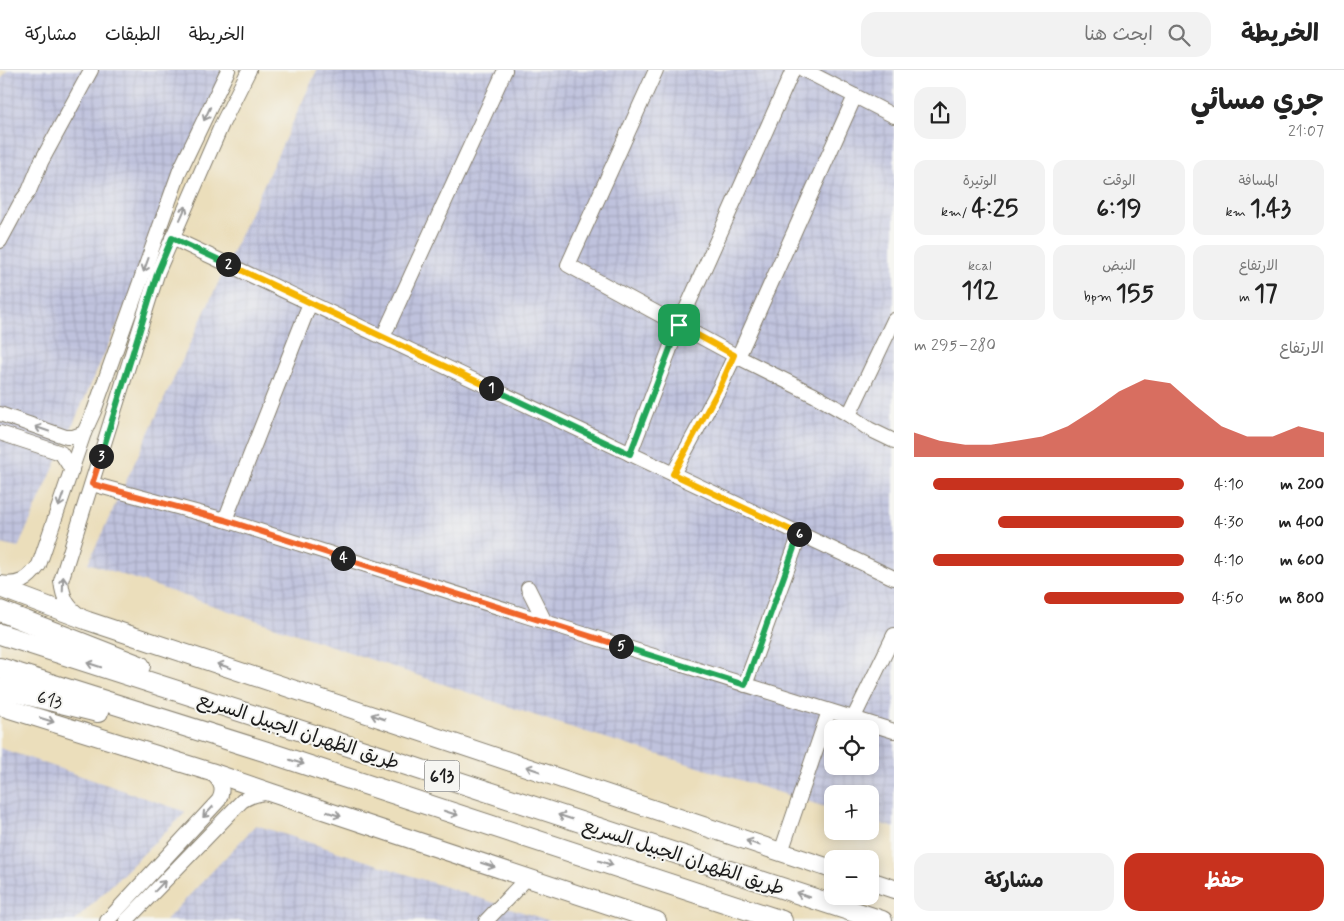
<!DOCTYPE html>
<html lang="ar">
<meta charset="utf-8">
<style>
body{margin:0;font-family:Mynerve,"Playpen Sans Arabic",sans-serif;background:#f2f2f2;color:#222;direction:rtl;height:100vh;display:flex;flex-direction:column;font-size:19px;white-space:nowrap}
*{box-sizing:border-box;margin:0}
p{font-size:16px;color:#767676}
.icon{flex:none;width:28px;height:28px;fill:none;stroke:currentColor;stroke-width:2;stroke-linecap:round;stroke-linejoin:round}
.map{position:relative;flex:1;overflow:hidden;direction:ltr}
.sheet{display:flex;flex-direction:column;background:#fff;width:450px}
.sheet>*{flex:none}
.fabs{position:absolute;left:824px;top:650px;display:grid;gap:10px}
.fabs a{display:grid;place-items:center;width:55px;height:55px;border-radius:10px;background:#fff;box-shadow:0 2px 12px #0003;font-size:25px}
.pin{position:absolute;display:grid;place-items:center;width:42px;height:42px;color:#fff;margin:-21px;border-radius:10px;box-shadow:0 2px 8px #0006}
.km{position:absolute;width:25px;height:25px;margin:-12px;border-radius:50%;background:#222;color:#fff;font-size:14px;line-height:25px;text-align:center}
.round{display:grid;place-items:center;flex:none;width:52px;height:52px;border-radius:15px;background:#f2f2f2}
.overview{display:flex;align-items:center;justify-content:space-between;height:85px;padding:0 20px}
h1{font-size:28px;font-weight:700;line-height:38px}
.metrics{display:grid;grid-template-columns:repeat(3,1fr);gap:8px;height:85px;padding:5px 20px}
.metrics div{display:grid;align-content:center;border-radius:12px;background:#f2f2f2;text-align:center}
.metrics b{font-size:25px;font-weight:700}
.metrics small{font-size:14px;font-weight:400}
.metrics p{font-size:14px}
.chart{height:140px;padding:10px 20px}
.chart p{display:flex;justify-content:space-between}
.chart svg{width:100%;height:90px;margin-top:5px;fill:#c8321e;opacity:.7}
.action{display:flex;gap:10px;margin-top:auto;padding:10px 20px}
.action a{flex:1;height:58px;border-radius:15px;background:#c8321e;color:#fff;font-size:20px;font-weight:700;line-height:58px;text-align:center}
.action a+a{background:#f2f2f2;color:#222}
ul{padding:0 20px;list-style:none;font-size:16px}
li{display:grid;grid-template-columns:80px 60px 1fr;align-items:center;height:38px}
li i{height:12px;border-radius:6px;background:#c8321e}
header{display:flex;align-items:center;gap:30px;box-sizing:border-box;height:70px;padding:0 25px;background:#fff;border-bottom:1px solid #e0e0e0}
header strong{font-size:24px}
nav{display:flex;gap:28px;margin-inline-start:auto;font-size:18px}
.search{width:350px;height:45px;background:#f2f2f2;display:flex;align-items:center;gap:12px;box-sizing:border-box;padding:0 18px;border-radius:15px;color:#767676;font-size:19px}
main{display:flex;flex:1;min-height:0}
.map>svg:first-child{display:block}
.industrial{fill:url(#industrial-grid);fill-rule:evenodd}
.lines{fill:none;stroke-linecap:round;stroke-linejoin:round}
.minor-casing{stroke:#847d6c;stroke-width:16}
.major-casing{stroke:#847d6c;stroke-width:20}
.highway-casing{stroke:#847d6c;stroke-width:22}
.minor{stroke:#fff;stroke-width:14}
.major{stroke:#fff;stroke-width:18}
.highway{stroke:#fff;stroke-width:20}
.oneway{stroke:#999}
.split-1-casing{stroke:#fff;stroke-width:10}
.split-2-casing{stroke:#fff;stroke-width:10}
.split-3-casing{stroke:#fff;stroke-width:10}
.split-4-casing{stroke:#fff;stroke-width:10}
.split-5-casing{stroke:#fff;stroke-width:10}
.split-6-casing{stroke:#fff;stroke-width:10}
.split-7-casing{stroke:#fff;stroke-width:10}
.split-1{stroke:#22a559;stroke-width:6}
.split-2{stroke:#f5b400;stroke-width:6}
.split-3{stroke:#22a559;stroke-width:6}
.split-4{stroke:#f0652b;stroke-width:6}
.split-5{stroke:#f0652b;stroke-width:6}
.split-6{stroke:#22a559;stroke-width:6}
.split-7{stroke:#f5b400;stroke-width:6}
.labels{text-anchor:middle;stroke-width:4;stroke-linejoin:round;paint-order:stroke}
.shield{fill:#f6f6f2;stroke:#5d5d5c;stroke-width:1}
.shield-label{font-size:18px;font-weight:bold;fill:#1c1c1c}
.street-label{font-size:19px;fill:#1c1c1c;stroke:#f6f6f2}
</style>
<header>
<strong>الخريطة</strong>
<div class="search"><svg class="icon" aria-label="search" viewBox="0 0 24 24"><circle cx="10" cy="10" r="6"/><path d="M15 15l6 6"/></svg>ابحث هنا</div>
<nav><a>الخريطة</a><a>الطبقات</a><a>مشاركة</a></nav>
</header>
<main>
<section class="sheet">
<div class="overview"><div><h1>جري مسائي</h1><p>21:07</p></div><a class="round"><svg class="icon" aria-label="share" viewBox="0 0 24 24"><path d="M12 15V3M7 8l5-5 5 5M5 13v7h14v-7"/></svg></a></div>
<div class="metrics">
<div><p>المسافة</p><b>1.43<small> km</small></b></div>
<div><p>الوقت</p><b>6:19</b></div>
<div><p>الوتيرة</p><b>4:25<small> /km</small></b></div>
</div>
<div class="metrics">
<div><p>الارتفاع</p><b>17<small> m</small></b></div>
<div><p>النبض</p><b>155<small> bpm</small></b></div>
<div><p>kcal</p><b>112</b></div>
</div>
<div class="chart"><p><span>الارتفاع</span>280–295 m</p>
<svg viewBox="0 0 160 44" preserveAspectRatio="none"><path d="M0 44V32L10 36L20 38L30 38L40 36L50 34L60 29L70 21L80 12L90 6L100 8L110 19L120 29L130 34L140 34L150 29L160 32V44z"/></svg>
</div>
<ul>
<li><b>200 m</b>4:10<i style="width:93%"></i></li>
<li><b>400 m</b>4:30<i style="width:69%"></i></li>
<li><b>600 m</b>4:10<i style="width:93%"></i></li>
<li><b>800 m</b>4:50<i style="width:52%"></i></li>
</ul>
<div class="action"><a>حفظ</a><a>مشاركة</a></div>
</section>
<div class="map">
<svg width="894" height="851" viewBox="0 0 894 851">
<defs>
<pattern id="industrial-grid" width="8" height="8" patternUnits="userSpaceOnUse" patternTransform="scale(1.25)"><rect width="8" height="8" fill="#bfc2dd"/><path d="M0 4h8M4 0v8" fill="none" stroke="#a4a6bd"/></pattern>
</defs>
<rect width="100%" height="100%" fill="#f6f6f2"/>
<filter id="ink" filterUnits="userSpaceOnUse"><feTurbulence type="fractalNoise" baseFrequency=".02" numOctaves="2"/><feDisplacementMap in="SourceGraphic" scale="10" xChannelSelector="R" yChannelSelector="G"/><feConvolveMatrix kernelMatrix="1 2 1 2 8 2 1 2 1" color-interpolation-filters="sRGB"/></filter>
<filter id="wash" filterUnits="userSpaceOnUse"><feTurbulence type="fractalNoise" baseFrequency=".0096" numOctaves="4" result="noise"/><feDisplacementMap in="SourceGraphic" scale="20" xChannelSelector="R" yChannelSelector="G"/><feGaussianBlur stdDeviation="1.12" result="paint"/><feColorMatrix in="noise" values="0 0 0 0 0 0 0 0 0 0 0 0 0 0 0 0 0 1.4 0 .05"/><feComposite in="paint" operator="in"/></filter>
<g filter="url(#wash)">
<rect width="100%" height="100%" fill="#ebdebb"/>
<g class="industrial">
<polygon points="8,0 231,0 18,478 0,474 0,10"/>
<path d="M 317,0 L 894,0 L 894,758 L 870,750 L 870,724 L 832,724 L 832,739 L 554,652 L 88,493 ZM 832,659 L 870,659 L 870,696 L 832,696 Z"/>
<polygon points="0,678 186,742 75,851 0,851"/>
<polygon points="256,755 550,851 165,851"/>
</g>
</g>
<g filter="url(#ink)">
<g class="lines">
<defs>
<g id="minor">
<polyline points="656,0 568,195 738,287 814,325 849,345 894,250"/>
<polyline points="804,0 894,46"/>
<polyline points="172,168 894,508"/>
<polyline points="0,171 21,132 29,121 41,92 91,0"/>
<polyline points="383,267 505,0"/>
<polyline points="738,287 855,26"/>
<polyline points="0,344 66,367 73,367 84,363"/>
<polyline points="849,345 869,359 894,371"/>
<polyline points="0,363 61,383 72,400"/>
<polyline points="630,384 679,255 793,0"/>
<polyline points="673,404 720,317 735,285"/>
<polyline points="92,414 225,450 545,552 894,661"/>
<polyline points="225,450 310,233"/>
<path d="M 0,513 C 19,516 28,510 39,495 L 84,363 L 94,341 L 180,100 L 228,0"/>
<polyline points="528,518 545,552"/>
<path d="M 81,546 C 67,537 63,528 61,511 L 158,201 L 222,54 L 249,0"/>
<polyline points="745,615 800,464"/>
<polyline points="853,649 894,565"/>
<polyline points="781,782 829,641"/>
<path d="M 107,851 L 219,730 C 225,718 220,711 211,702"/>
<path d="M 126,851 L 242,731 C 251,725 259,723 270,723"/>
<polyline points="486,851 527,808"/>
</g>
<g id="major">
<polyline points="0,518 88,551 832,799"/>
<polyline points="0,636 211,702 272,723 657,851"/>
<polyline points="870,811 894,819"/>
</g>
<g id="highway">
<polyline points="0,541 140,596"/>
<polyline points="0,564 364,681 882,851"/>
<polyline points="0,598 264,681 782,851"/>
<polyline points="0,618 98,642"/>
</g>
</defs>
<use href="#minor" class="minor-casing"/>
<use href="#major" class="major-casing"/>
<use href="#highway" class="highway-casing"/>
<use href="#minor" class="minor"/>
<use href="#major" class="major"/>
<use href="#highway" class="highway"/>
</g>
<defs><path id="oneway-shaft" d="M-6 0H5M1.5-3L5.5 0L1.5 3" fill="none" stroke-width="1.6" stroke-linecap="round" stroke-linejoin="round" transform="scale(1.25)"/></defs>
<g class="oneway">
<use href="#oneway-shaft" transform="translate(207 44) rotate(115)"/>
<use href="#oneway-shaft" transform="translate(183 143) rotate(-66)"/>
<use href="#oneway-shaft" transform="translate(146 195) rotate(110)"/>
<use href="#oneway-shaft" transform="translate(42 359) rotate(-161)"/>
<use href="#oneway-shaft" transform="translate(61 430) rotate(109)"/>
<use href="#oneway-shaft" transform="translate(63 514) rotate(-88)"/>
<use href="#oneway-shaft" transform="translate(94 595) rotate(-162)"/>
<use href="#oneway-shaft" transform="translate(224 596) rotate(-162)"/>
<use href="#oneway-shaft" transform="translate(378 647) rotate(-161)"/>
<use href="#oneway-shaft" transform="translate(47 650) rotate(17)"/>
<use href="#oneway-shaft" transform="translate(297 692) rotate(18)"/>
<use href="#oneway-shaft" transform="translate(533 699) rotate(-161)"/>
<use href="#oneway-shaft" transform="translate(208 742) rotate(133)"/>
<use href="#oneway-shaft" transform="translate(451 743) rotate(18)"/>
<use href="#oneway-shaft" transform="translate(334 744) rotate(18)"/>
<use href="#oneway-shaft" transform="translate(565 747) rotate(-162)"/>
<use href="#oneway-shaft" transform="translate(753 773) rotate(-161)"/>
<use href="#oneway-shaft" transform="translate(606 793) rotate(18)"/>
<use href="#oneway-shaft" transform="translate(488 795) rotate(18)"/>
<use href="#oneway-shaft" transform="translate(160 816) rotate(-46)"/>
<use href="#oneway-shaft" transform="translate(803 825) rotate(-162)"/>
</g>
</g>
<g class="lines" filter="url(#ink)">
<defs>
<polyline id="split-1" points="491,318 630,384 679,255"/>
<polyline id="split-2" points="228,194 491,318"/>
<polyline id="split-3" points="101,386 158,201 172,168 228,194"/>
<polyline id="split-4" points="101,386 92,414 225,450 343,488"/>
<polyline id="split-5" points="343,488 621,576"/>
<polyline id="split-6" points="621,576 745,615 799,464"/>
<polyline id="split-7" points="679,255 734,285 720,317 673,404 799,464"/>
</defs>
<use href="#split-1" class="split-1-casing"/>
<use href="#split-2" class="split-2-casing"/>
<use href="#split-3" class="split-3-casing"/>
<use href="#split-4" class="split-4-casing"/>
<use href="#split-5" class="split-5-casing"/>
<use href="#split-6" class="split-6-casing"/>
<use href="#split-7" class="split-7-casing"/>
<use href="#split-1" class="split-1"/>
<use href="#split-2" class="split-2"/>
<use href="#split-3" class="split-3"/>
<use href="#split-4" class="split-4"/>
<use href="#split-5" class="split-5"/>
<use href="#split-6" class="split-6"/>
<use href="#split-7" class="split-7"/>
</g>
<g class="labels">
<rect class="shield" x="424.5" y="690.5" width="35" height="31" rx="4"/>
<g class="shield-label">
<text x="442" y="712">613</text>
</g>
<g class="street-label">
<text transform="translate(50 629) rotate(17)" y="7">613</text>
<text transform="translate(299 660) rotate(18)" y="7">طريق الظهران الجبيل السريع</text>
<text transform="translate(684 786) rotate(18)" y="7">طريق الظهران الجبيل السريع</text>
</g>
</g>
</svg>
<div class="fabs">
<a><svg class="icon" aria-label="locate" viewBox="0 0 24 24"><circle cx="12" cy="12" r="6"/><path d="M12 2v4M12 18v4M2 12h4M18 12h4"/></svg></a>
<a>+</a>
<a>−</a>
</div>
<div class="pin" style="left:679px;top:255px;background:#1e9e55"><svg class="icon" aria-label="arrive" viewBox="0 0 24 24"><path d="M6 21V4h12l-3 4 3 4H6"/></svg></div>
<b class="km" style="left:491px;top:318px">1</b>
<b class="km" style="left:228px;top:194px">2</b>
<b class="km" style="left:101px;top:386px">3</b>
<b class="km" style="left:343px;top:488px">4</b>
<b class="km" style="left:621px;top:576px">5</b>
<b class="km" style="left:799px;top:464px">6</b>
</div>
</main>
